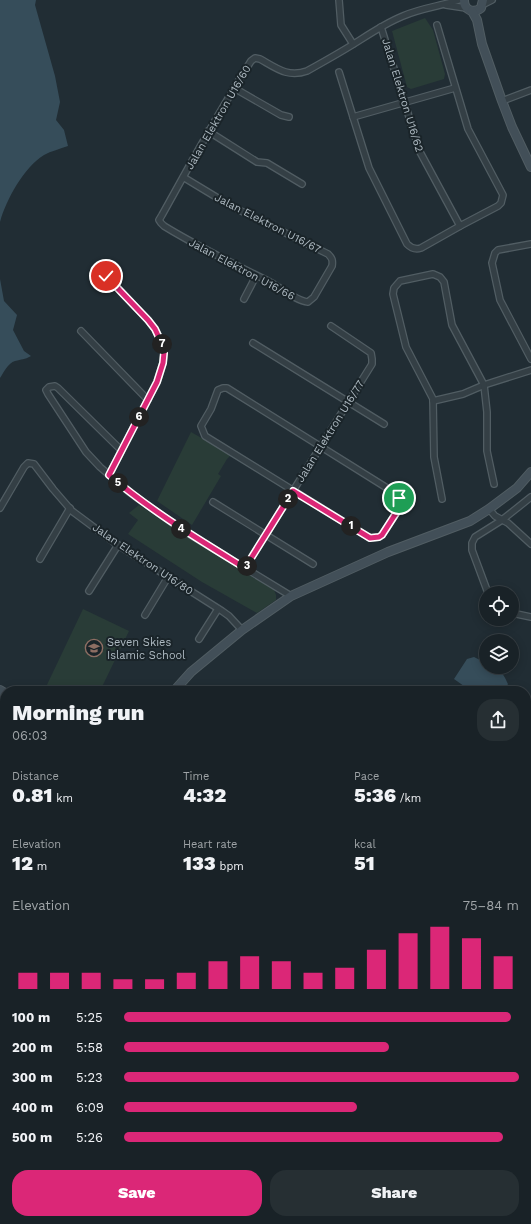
<!DOCTYPE html>
<meta charset="utf-8">
<style>
body{margin:0;font-family:"Work Sans",sans-serif;background:#262f33;color:#f1f3f6;height:100vh;display:flex;flex-direction:column;font-size:15px;white-space:nowrap}
*{box-sizing:border-box;margin:0}
p{font-size:13px;color:#9fa4a7}
.icon{flex:none;width:22px;height:22px;fill:none;stroke:currentColor;stroke-width:2;stroke-linecap:round;stroke-linejoin:round}
.map{position:relative;flex:1;overflow:hidden}
.drawer{position:absolute;left:0px;top:686px;width:531px;height:538px;display:flex;flex-direction:column;background:#192227;border-radius:16px 16px 0 0;box-shadow:0 2px 10px #0003,0 0 0 1px #373f44}
.drawer>*{flex:none}
.controls{position:absolute;left:479px;top:586px;display:grid;gap:8px}
.controls a{display:grid;place-items:center;width:40px;height:40px;border-radius:50%;background:#192227;box-shadow:0 2px 10px #0003,0 0 0 1px #373f44;font-size:20px}
.pin{position:absolute;display:grid;place-items:center;width:34px;height:34px;color:#fff;margin:-17px;border:2px solid #fff;border-radius:50%;box-shadow:0 1px 4px #0007}
.km{position:absolute;width:20px;height:20px;margin:-10px;border-radius:50%;background:#222;color:#fff;font-size:11px;line-height:20px;text-align:center}
.round{display:grid;place-items:center;flex:none;width:42px;height:42px;border-radius:16px;background:#262f33}
.headline{display:flex;align-items:center;justify-content:space-between;height:68px;padding:0 12px}
h1{font-size:22px;font-weight:800;line-height:30px}
.figures{display:grid;grid-template-columns:repeat(3,1fr);gap:6px;height:68px;padding:4px 12px}
.figures div{display:grid;align-content:center}
.figures b{font-size:20px;font-weight:800}
.figures small{font-size:11px;font-weight:400}
.figures p{font-size:11px}
.chart{height:112px;padding:8px 12px}
.chart p{display:flex;justify-content:space-between}
.chart svg{width:100%;height:72px;margin-top:4px;stroke:#db2777;stroke-width:6}
.cta{display:flex;gap:8px;margin-top:auto;padding:8px 12px}
.cta a{flex:1;height:46px;border-radius:16px;background:#db2777;color:#fff;font-size:16px;font-weight:800;line-height:46px;text-align:center}
.cta a+a{background:#262f33;color:#f1f3f6}
ul{padding:0 12px;list-style:none;font-size:13px}
li{display:grid;grid-template-columns:64px 48px 1fr;align-items:center;height:30px}
li i{height:10px;border-radius:5px;background:#db2777}
.map>svg:first-child{display:block}
.green{fill:#293c37}
.water{fill:#364d5a}
.lines{fill:none;stroke-linecap:round;stroke-linejoin:round}
.river{stroke:#364d5a;stroke-width:9}
.street-casing{stroke:#515d63;stroke-width:8}
.secondary-casing{stroke:#515d63;stroke-width:10}
.highway-casing{stroke:#3f4a4f;stroke-width:12}
.street{stroke:#343f45;stroke-width:5.5}
.secondary{stroke:#424f58;stroke-width:8}
.highway{stroke:#6a5b52;stroke-width:10}
.route-casing{stroke:#fff;stroke-width:8}
.route{stroke:#db2777;stroke-width:5}
.labels{text-anchor:middle;stroke-width:4;stroke-linejoin:round;paint-order:stroke}
.street-label{font-size:11px;fill:#aebac2;stroke:#1a2429}
.poi-label{font-size:11px;fill:#aebac2;stroke:#1a2429;text-anchor:start}
</style>
<div class="map">
<svg width="531" height="1224" viewBox="0 0 531 1224">
<rect width="100%" height="100%" fill="#212d34"/>
<g class="green">
<polygon points="425,18 433,30 445,74 444,79 411,89 407,87 392,31"/>
<polygon points="191,432 231,455 227,459 218,474 221,476 192,525 157,501"/>
<polygon points="139,505 172,527 274,590 276,595 276,600 257,613 202,582 128,534 138,520 129,513"/>
<polygon points="83,609 129,631 100,691 49,691 45,689"/>
<polygon points="526,983 531,984 531,1099 526,1097"/>
<polygon points="526,1125 531,1127 531,1224 49,1224 55,1219 526,1219"/>
</g>
<g class="water">
<path d="M 0,0 L 36,0 L 35,5 L 55,76 L 60,102 L 56,120 L 64,130 L 68,146 C 60,149 51,151 44,155 C 24,167 6,200 0,222 Z"/>
<path d="M 0,279 L 4,301 L 17,315 L 13,330 L 24,351 L 31,356 C 24,360 22,359 15,361 C 8,363 4,372 0,378 Z"/>
<path d="M 474,657 L 486,663 L 486,667 C 500,667 503,673 508,684 L 504,691 L 471,691 L 454,679 L 467,659 Z"/>
<polygon points="531,702 531,779 526,784 526,703"/>
<polygon points="0,858 5,861 5,913 0,922"/>
</g>
<g class="lines">
<polyline class="river" points="526,949 531,952"/>
<defs>
<g id="street">
<polyline points="339,0 341,25 353,44"/>
<polyline points="446,5 466,8"/>
<polyline points="482,5 492,0"/>
<polyline points="381,27 420,152 460,226"/>
<path d="M 339,72 L 369,168 L 407,244 C 411,248 415,250 421,248 L 460,226 L 498,206 L 501,203 L 503,195 L 468,129 L 437,25"/>
<polyline points="234,88 281,115 289,117"/>
<polyline points="502,101 531,90"/>
<polyline points="353,117 455,88"/>
<polyline points="208,131 257,162 267,163 302,184"/>
<path d="M 183,177 L 231,206 L 328,254 C 332,258 333,260 332,266 L 314,297 L 308,302 C 296,301 280,287 270,282 C 234,264 198,247 164,226 L 161,223 L 159,220 L 162,215 C 191,163 219,111 251,61 L 255,58 L 260,59 C 276,68 288,78 307,71 C 325,61 343,51 360,40 C 374,31 388,22 403,16 C 421,8 441,6 459,0"/>
<polyline points="531,244 498,250 495,253 492,263 500,300 531,359"/>
<polyline points="106,276 148,320 155,329 162,344 164,353 163,363 157,382 109,475"/>
<polyline points="244,299 256,276"/>
<polyline points="81,331 148,400"/>
<polyline points="253,343 384,424"/>
<polygon points="223,388 227,388 395,493 401,503 400,507 382,535 379,537 370,538 205,436 201,426 211,409 218,390"/>
<polyline points="433,401 463,394 484,385 531,370"/>
<polyline points="121,450 58,388 55,386 49,387 46,390 48,394 86,452 100,467 129,492 181,529 291,596"/>
<polyline points="442,499 434,457 433,399 406,347 393,294 394,288 400,281 433,274 440,277 444,282 452,325 484,385 487,412 487,451 494,484"/>
<polyline points="213,502 313,564"/>
<polyline points="0,508 24,467 28,463 34,464 53,489 72,511 115,543 222,611 229,616 242,630"/>
<polyline points="489,509 495,516 508,523 531,544"/>
<polyline points="40,559 70,508"/>
<polyline points="245,568 372,364 372,359 371,353 331,326"/>
<polyline points="89,591 118,545"/>
<polyline points="488,593 472,550 472,543 475,537 502,520 531,497"/>
<polyline points="512,613 531,617"/>
<polyline points="145,615 168,577"/>
<polyline points="199,639 218,609"/>
<polyline points="159,1220 169,1224"/>
<polyline points="234,1221 248,1220 264,1224"/>
<polyline points="422,1224 424,1219"/>
<polyline points="527,1224 531,1215"/>
</g>
<g id="secondary">
<path d="M 464,0 C 464,10 473,14 481,8 L 483,0"/>
<polyline points="472,11 477,20 482,44 502,101 512,127 531,167"/>
<polyline points="0,690 5,693"/>
<polyline points="174,691 191,672 242,630 291,596 388,552 470,521 489,509 517,488 531,472"/>
<polyline points="0,700 5,703"/>
<polyline points="0,831 5,834"/>
<polyline points="526,833 531,830"/>
<polyline points="526,844 531,841"/>
<polyline points="526,1120 531,1122"/>
</g>
<g id="highway">
<polyline points="0,730 5,732"/>
<polyline points="0,746 5,748"/>
<polyline points="526,893 531,895"/>
<polyline points="526,904 531,906"/>
</g>
</defs>
<use href="#street" class="street-casing"/>
<use href="#secondary" class="secondary-casing"/>
<use href="#highway" class="highway-casing"/>
<use href="#street" class="street"/>
<use href="#secondary" class="secondary"/>
<use href="#highway" class="highway"/>
</g>
<g class="lines">
<defs>
<path id="route" d="M 106,276 L 148,320 L 155,329 L 162,344 L 164,353 L 163,363 L 157,382 L 109,475 C 151,511 198,539 245,568 L 293,491 L 370,538 L 379,537 L 382,535 L 400,507 L 401,503 L 399,498"/>
</defs>
<use href="#route" class="route-casing"/>
<use href="#route" class="route"/>
</g>
<defs>
<symbol id="school-ring" viewBox="-11 -11 22 22"><circle r="9.5" fill="#1a2429" stroke="#8d6e63" stroke-width="1.5"/><path d="M0-5L7-2L0 1L-7-2ZM-4 1L0 2.5L4 1V4Q0 6-4 4Z" fill="#8d6e63"/></symbol>
</defs>
<g fill-rule="evenodd">
<use href="#school-ring" x="84" y="638" width="20" height="20"/>
</g>
<g class="labels">
<g class="street-label">
<text transform="translate(403 95) rotate(73)" y="4">Jalan Elektron U16/62</text>
<text transform="translate(218 117) rotate(-60)" y="4">Jalan Elektron U16/60</text>
<text transform="translate(268 223) rotate(27)" y="4">Jalan Elektron U16/67</text>
<text transform="translate(242 269) rotate(28)" y="4">Jalan Elektron U16/66</text>
<text transform="translate(330 431) rotate(-58)" y="4">Jalan Elektron U16/77</text>
<text transform="translate(143 559) rotate(34)" y="4">Jalan Elektron U16/80</text>
</g>
<g class="poi-label">
<text x="107" y="646">Seven Skies<tspan x="107" dy="13">Islamic School</tspan></text>
</g>
</g>
</svg>
<div class="controls">
<a><svg class="icon" aria-label="locate" viewBox="0 0 24 24"><circle cx="12" cy="12" r="6"/><path d="M12 2v4M12 18v4M2 12h4M18 12h4"/></svg></a>
<a><svg class="icon" aria-label="layers" viewBox="0 0 24 24"><path d="M12 4l9 5-9 5-9-5zM3 14l9 5 9-5"/></svg></a>
</div>
<div class="pin" style="left:399px;top:498px;background:#1e9e55"><svg class="icon" aria-label="arrive" viewBox="0 0 24 24"><path d="M6 21V4h12l-3 4 3 4H6"/></svg></div>
<div class="pin" style="left:106px;top:276px;background:#d93025"><svg class="icon" aria-label="check" viewBox="0 0 24 24"><path d="M5 12l5 5 9-10"/></svg></div>
<b class="km" style="left:351px;top:526px">1</b>
<b class="km" style="left:288px;top:499px">2</b>
<b class="km" style="left:247px;top:566px">3</b>
<b class="km" style="left:181px;top:529px">4</b>
<b class="km" style="left:118px;top:483px">5</b>
<b class="km" style="left:139px;top:417px">6</b>
<b class="km" style="left:162px;top:344px">7</b>
<section class="drawer">
<div class="headline"><div><h1>Morning run</h1><p>06:03</p></div><a class="round"><svg class="icon" aria-label="share" viewBox="0 0 24 24"><path d="M12 15V3M7 8l5-5 5 5M5 13v7h14v-7"/></svg></a></div>
<div class="figures">
<div><p>Distance</p><b>0.81<small> km</small></b></div>
<div><p>Time</p><b>4:32</b></div>
<div><p>Pace</p><b>5:36<small> /km</small></b></div>
</div>
<div class="figures">
<div><p>Elevation</p><b>12<small> m</small></b></div>
<div><p>Heart rate</p><b>133<small> bpm</small></b></div>
<div><p>kcal</p><b>51</b></div>
</div>
<div class="chart"><p><span>Elevation</span>75–84 m</p>
<svg viewBox="0 0 160 44" preserveAspectRatio="none"><path d="M5 44V34M15 44V34M25 44V34M35 44V38M45 44V38M55 44V34M65 44V27M75 44V24M85 44V27M95 44V34M105 44V31M115 44V20M125 44V10M135 44V6M145 44V13M155 44V24"/></svg>
</div>
<ul>
<li><b>100 m</b>5:25<i style="width:98%"></i></li>
<li><b>200 m</b>5:58<i style="width:67%"></i></li>
<li><b>300 m</b>5:23<i style="width:100%"></i></li>
<li><b>400 m</b>6:09<i style="width:59%"></i></li>
<li><b>500 m</b>5:26<i style="width:96%"></i></li>
</ul>
<div class="cta"><a>Save</a><a>Share</a></div>
</section>
</div>
